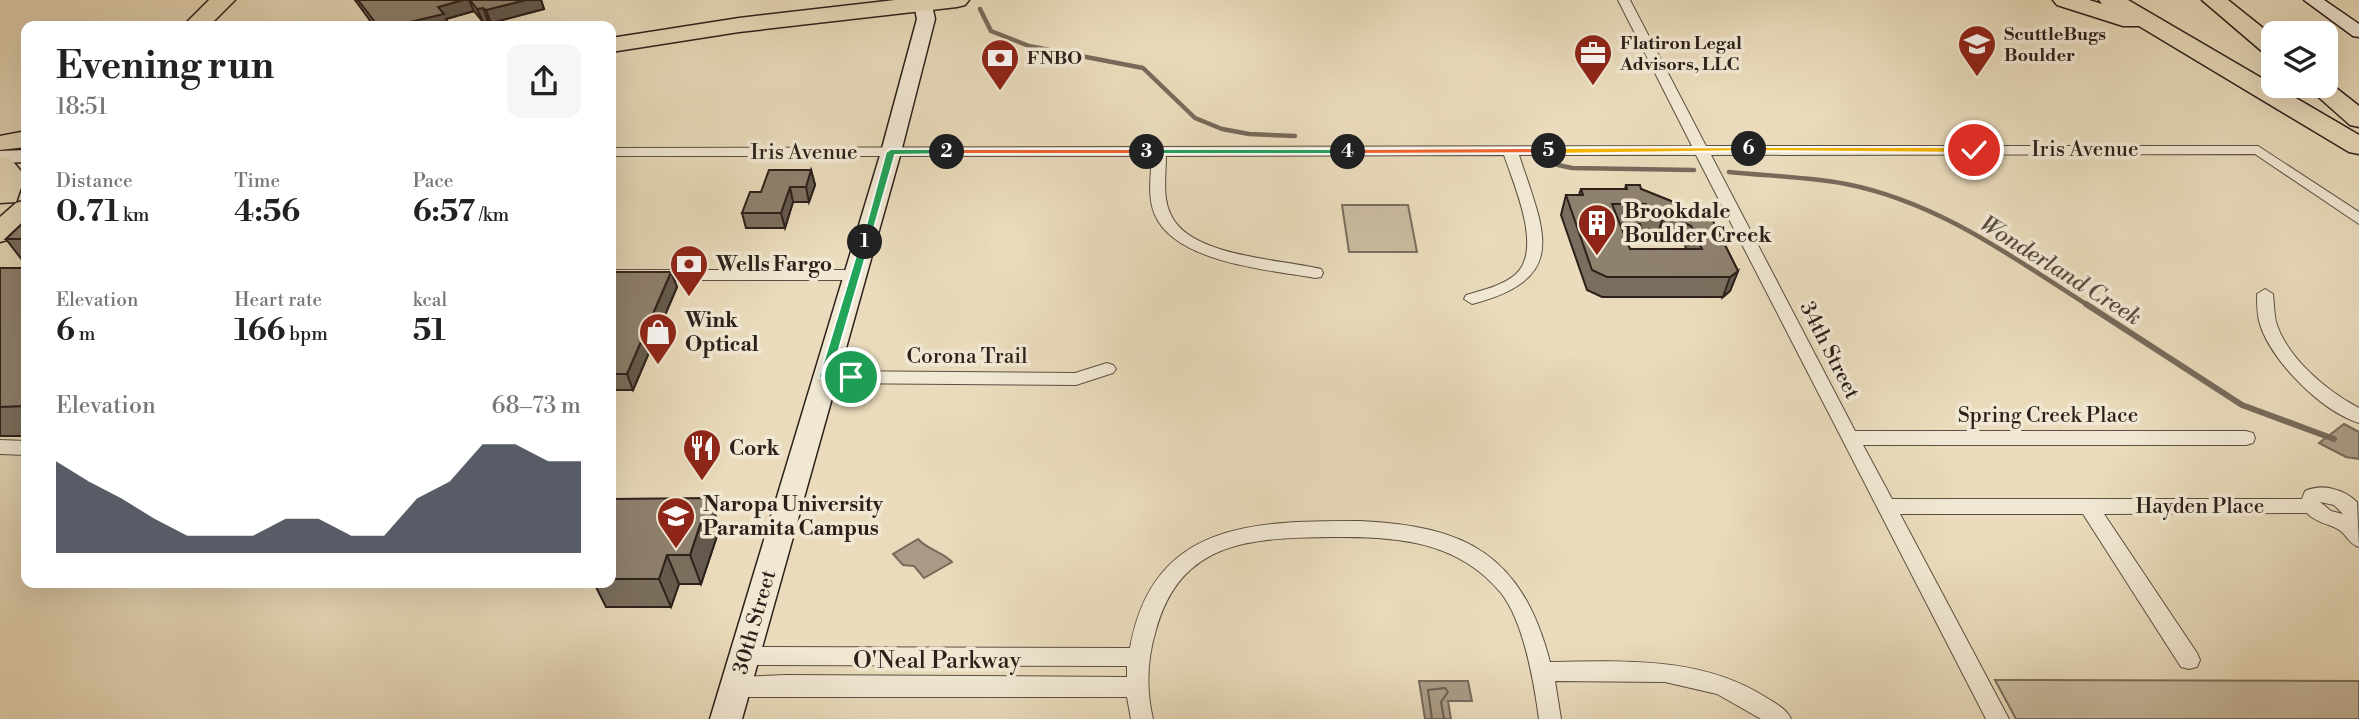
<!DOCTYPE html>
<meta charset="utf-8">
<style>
body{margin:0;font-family:"Libre Bodoni",serif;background:#f6f6f6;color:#222;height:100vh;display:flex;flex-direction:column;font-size:26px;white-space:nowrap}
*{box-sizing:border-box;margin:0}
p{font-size:23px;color:#767676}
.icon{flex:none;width:38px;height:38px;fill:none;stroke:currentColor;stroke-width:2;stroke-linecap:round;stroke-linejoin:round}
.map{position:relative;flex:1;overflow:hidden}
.details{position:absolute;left:21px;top:21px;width:595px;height:567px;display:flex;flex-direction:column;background:#fff;border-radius:14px;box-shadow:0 7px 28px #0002}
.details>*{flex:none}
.fabs{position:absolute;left:2261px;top:21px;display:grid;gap:14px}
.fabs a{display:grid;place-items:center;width:77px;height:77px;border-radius:14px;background:#fff;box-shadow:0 7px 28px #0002;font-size:35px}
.pin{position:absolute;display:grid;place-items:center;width:60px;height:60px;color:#fff;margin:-30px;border:4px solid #fff;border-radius:50%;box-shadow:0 2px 7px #0007}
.km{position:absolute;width:35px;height:35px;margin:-18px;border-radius:50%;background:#222;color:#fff;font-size:19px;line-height:35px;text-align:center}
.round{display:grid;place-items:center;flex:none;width:74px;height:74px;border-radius:14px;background:#f6f6f6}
.overview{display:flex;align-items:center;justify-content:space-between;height:119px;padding:0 35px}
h1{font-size:38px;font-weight:700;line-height:52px}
.metrics{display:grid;grid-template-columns:repeat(3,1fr);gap:10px;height:119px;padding:7px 35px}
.metrics div{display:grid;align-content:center}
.metrics b{font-size:30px;font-weight:700}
.metrics small{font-size:19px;font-weight:400}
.metrics p{font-size:19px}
.chart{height:196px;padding:14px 35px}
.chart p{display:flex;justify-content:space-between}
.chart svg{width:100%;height:126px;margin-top:7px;fill:#111827;opacity:.7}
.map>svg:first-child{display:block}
.green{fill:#c9bba0;stroke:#7a6e5e;stroke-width:2}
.water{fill:#a99b85;stroke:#776a5b;stroke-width:2}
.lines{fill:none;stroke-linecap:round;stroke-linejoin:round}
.shore{stroke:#6a5e50;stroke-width:2}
.stream-far1{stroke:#776a5b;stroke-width:4.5}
.stream{stroke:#776a5b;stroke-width:6}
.street-casing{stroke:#5b4f43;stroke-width:2}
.secondary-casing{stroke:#2c201b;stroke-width:3}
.highway-casing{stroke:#2c201b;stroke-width:3}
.street{fill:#f1e8d3;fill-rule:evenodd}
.secondary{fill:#f1e8d3;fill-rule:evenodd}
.highway{fill:#e9dbbb;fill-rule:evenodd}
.wall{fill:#7a6f5f;stroke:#2c201b;stroke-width:2;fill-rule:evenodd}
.shaded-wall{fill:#635a4d;stroke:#2c201b;stroke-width:2}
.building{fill:#8e816e;stroke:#2c201b;stroke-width:2;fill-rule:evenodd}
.split-1{fill:#22a559;stroke:#fff;stroke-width:2}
.split-2{fill:#22a559;stroke:#fff;stroke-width:2}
.split-3{fill:#f0652b;stroke:#fff;stroke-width:2}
.split-4{fill:#22a559;stroke:#fff;stroke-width:2}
.split-5{fill:#f0652b;stroke:#fff;stroke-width:2}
.split-6{fill:#f5b400;stroke:#fff;stroke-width:2}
.split-7{fill:#f5b400;stroke:#fff;stroke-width:2}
.labels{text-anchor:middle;stroke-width:7;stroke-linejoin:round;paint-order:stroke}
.far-poi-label{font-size:18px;font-weight:bold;fill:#2c201b;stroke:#f1e8d3;text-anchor:start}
.street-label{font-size:21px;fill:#2c201b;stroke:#f1e8d3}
.poi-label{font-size:21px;font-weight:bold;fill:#2c201b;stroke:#f1e8d3;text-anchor:start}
.water-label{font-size:23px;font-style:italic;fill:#584b40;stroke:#f1e8d3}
.near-street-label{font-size:24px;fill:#2c201b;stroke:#f1e8d3}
</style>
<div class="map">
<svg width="2359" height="719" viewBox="0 0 2359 719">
<rect width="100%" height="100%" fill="#e9dbbb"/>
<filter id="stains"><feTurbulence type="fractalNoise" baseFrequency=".00286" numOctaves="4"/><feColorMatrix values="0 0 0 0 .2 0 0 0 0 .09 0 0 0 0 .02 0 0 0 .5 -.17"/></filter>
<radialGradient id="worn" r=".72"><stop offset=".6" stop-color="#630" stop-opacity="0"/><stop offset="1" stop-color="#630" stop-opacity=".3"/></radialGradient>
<g class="green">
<polygon points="1342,205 1408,205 1417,252 1349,252"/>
<polygon points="1995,680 2359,681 2359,719 2016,719"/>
</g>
<g class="water">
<polygon points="2344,424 2359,432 2359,459 2346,457 2319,443"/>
<path d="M 918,539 C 929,551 942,551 952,562 L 924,578 L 914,566 L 903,565 L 893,554 Z"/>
<polygon points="1419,681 1468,681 1472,701 1448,701 1451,719 1425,719"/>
</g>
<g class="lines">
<polyline class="shore" points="1432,719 1428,690 1445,688 1448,692 1441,702 1444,719"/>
<g class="stream-far1">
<polyline points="980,9 991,31 1029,46 1143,68 1195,118 1222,129 1249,134 1295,136"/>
<polyline points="1558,165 1572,168 1694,170"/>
<path d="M 1729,172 C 1768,176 1808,177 1846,184 C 1938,202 2012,257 2089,306"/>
</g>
<polyline class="stream" points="2086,304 2242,405 2334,439"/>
<defs>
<g id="street">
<path d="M 1618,0 L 1630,0 L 1706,146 L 2258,146 L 2359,212 L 2359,224 L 2255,154 L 1711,155 L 1855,431 L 2246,431 L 2253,433 L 2255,438 L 2253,443 L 2246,445 L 1863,445 L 1892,499 L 2302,499 L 2305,491 C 2322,483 2344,489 2357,502 L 2359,547 C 2350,544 2348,538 2342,532 C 2333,524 2317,524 2307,513 L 2104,514 L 2197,653 L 2200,660 L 2197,667 L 2189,669 L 2181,667 L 2083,514 L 1900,514 L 2009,719 L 1986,719 L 1696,155 L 1519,155 C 1544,232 1571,278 1472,304 L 1464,299 L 1466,295 C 1483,290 1502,286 1516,274 C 1543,249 1514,185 1504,155 L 1166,156 C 1166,174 1162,198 1171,215 C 1190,257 1281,259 1321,269 L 1323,273 L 1321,277 L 1315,278 C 1270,270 1176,263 1155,215 C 1147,197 1151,174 1152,156 L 611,156 L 611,148 L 1692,146 ZM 2320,502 L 2334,505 L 2343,514 L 2331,511 Z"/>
<polygon points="611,270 855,270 863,275 855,280 611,280"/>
<path d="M 2265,289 L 2273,294 C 2274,303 2274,313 2276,322 C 2287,358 2327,391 2359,408 L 2359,423 C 2321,411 2269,359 2259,321 C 2257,312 2257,303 2257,294 Z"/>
<polygon points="1107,363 1113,365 1116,369 1113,373 1076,385 825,383 816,377 825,371 1075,373"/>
<polygon points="0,440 26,441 26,455 0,454"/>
<path d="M 1360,521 C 1467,526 1522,555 1550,662 C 1624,661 1702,656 1767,698 C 1776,704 1787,709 1791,719 L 1761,719 L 1717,694 L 1665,682 L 1555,681 L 1561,719 L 1539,719 C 1534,682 1524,622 1501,593 C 1458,540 1394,536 1331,537 C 1251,538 1181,540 1156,630 C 1147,659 1146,689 1153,719 L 1131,719 L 1127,697 L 736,697 L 728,694 L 725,687 L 728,680 L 736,677 L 786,675 L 1127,677 L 1127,666 L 745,665 L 737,663 L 734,656 L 737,649 L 745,647 L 1130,648 C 1153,521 1254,521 1360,521 Z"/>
</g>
<g id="secondary">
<polygon points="913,0 931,0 935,19 901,152 742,719 710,719 881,152 917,19"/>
<polygon points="2304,0 2324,0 2359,24 2359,37 2353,36"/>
<polygon points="26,150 26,162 0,163 0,151"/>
</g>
<g id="highway">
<polygon points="209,0 235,0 209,26 183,26"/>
<polygon points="895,0 969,0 965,5 957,7 739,32 611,52 611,38 739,18"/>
<polygon points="2053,0 2089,0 2102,4 2099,0 2128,0 2359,135 2359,154 2349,152 2139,26 2123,26 2057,5"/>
<polygon points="2202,0 2228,0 2273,36 2273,55 2264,53"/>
<polygon points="2326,80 2359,106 2359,127 2350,125 2306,86 2326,86"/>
<polygon points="26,131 26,147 0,150 0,136"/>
<polygon points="0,156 10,158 25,176 16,202 0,203"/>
<polygon points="26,200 26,225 11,239 0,242 0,217 16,203"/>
</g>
</defs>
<use href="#street" class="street-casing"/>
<use href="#secondary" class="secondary-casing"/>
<use href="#highway" class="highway-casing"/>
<use href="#street" class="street"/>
<use href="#secondary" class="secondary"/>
<use href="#highway" class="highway"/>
</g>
<g class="wall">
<polygon points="355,0 541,0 544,9 491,23 488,21 483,22 474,11 446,19 449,26 374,26"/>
<polygon points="811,170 815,185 809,202 793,202 785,228 746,228 742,213 761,192"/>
<path d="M 1626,185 L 1641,189 L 1711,217 L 1738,271 L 1730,291 L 1723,297 L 1602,297 L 1587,290 L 1561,215 L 1566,195 L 1579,195 L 1581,189 L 1625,189 ZM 1620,224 L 1640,224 L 1643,234 L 1656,240 L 1666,236 L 1685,245 L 1686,249 L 1630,249 Z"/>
<polygon points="26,220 26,265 6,239"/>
<rect x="0" y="268" width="26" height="168"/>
<polygon points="611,272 671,272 677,287 633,390 614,390 611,383"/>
<polygon points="611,499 720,527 701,584 679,584 671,607 606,607 594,583 480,584 480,583 611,583"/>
</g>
<g class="shaded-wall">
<polygon points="463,0 469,0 474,11 446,19 449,26 393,26 438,7"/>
<polygon points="526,0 541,0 544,9 491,23 486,10"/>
<polygon points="483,8 488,21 483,22 477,9"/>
<polygon points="811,170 815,185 809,202 806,187"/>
<polygon points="790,187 793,202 785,228 781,213"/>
<polygon points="1672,217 1666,236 1656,240 1662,220"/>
<polygon points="1738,271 1730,291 1723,297 1730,277"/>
<polygon points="671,272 677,287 633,390 627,374"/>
<polygon points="709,498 720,527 701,584 690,555"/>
<polygon points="667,555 679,584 671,607 659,579"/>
</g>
<g class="building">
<polygon points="358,0 463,0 438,7 444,14 393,26 384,26 383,25 378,26"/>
<polygon points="470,0 526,0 486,10 483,8 477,9"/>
<polygon points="769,170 811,170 806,187 790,187 781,213 742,213 750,192 761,192"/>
<path d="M 1626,185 L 1640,185 L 1641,189 L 1711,217 L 1738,271 L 1730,277 L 1607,277 L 1592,270 L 1566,195 L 1583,195 L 1581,189 L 1627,189 ZM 1612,204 L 1646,204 L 1649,214 L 1662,220 L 1672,217 L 1691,226 L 1702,249 L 1630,249 Z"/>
<polygon points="26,220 26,239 6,239"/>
<polygon points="0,268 26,268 26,406 0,407"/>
<polygon points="611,272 671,272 627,374 611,374"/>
<polygon points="709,498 690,555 667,555 659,579 611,579 611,499"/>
</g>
<path class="split-1" d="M 861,239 L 870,242 L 832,373 L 851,373 L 856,377 C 849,384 827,384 819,377 Z"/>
<polygon class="split-2" points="891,149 947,149 951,152 947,154 895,155 870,242 861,244 886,152"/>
<polygon class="split-3" points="947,149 1147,149 1152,152 1147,154 943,154 942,152"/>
<polygon class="split-4" points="1147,149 1348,149 1353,152 1348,154 1144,154 1143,152"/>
<polygon class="split-5" points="1549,148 1554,151 1552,153 1348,154 1344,152 1348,149"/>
<polygon class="split-6" points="1749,147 1753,149 1752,151 1549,154 1544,151 1549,148"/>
<polygon class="split-7" points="1749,147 1974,147 1979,150 1974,153 1745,151 1744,149"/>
<defs>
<symbol id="school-pin" viewBox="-11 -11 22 30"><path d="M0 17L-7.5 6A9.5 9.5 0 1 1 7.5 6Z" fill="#8f2418" stroke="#f1e8d3"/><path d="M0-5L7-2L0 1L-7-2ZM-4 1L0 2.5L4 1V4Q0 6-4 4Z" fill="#fff"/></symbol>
<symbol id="office-pin" viewBox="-11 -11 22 30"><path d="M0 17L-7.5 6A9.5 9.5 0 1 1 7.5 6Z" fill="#8f2418" stroke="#f1e8d3"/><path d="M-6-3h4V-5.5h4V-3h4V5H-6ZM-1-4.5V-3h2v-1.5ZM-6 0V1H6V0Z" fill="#fff"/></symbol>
<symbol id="bank-pin" viewBox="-11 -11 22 30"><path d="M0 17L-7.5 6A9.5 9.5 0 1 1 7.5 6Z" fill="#8f2418" stroke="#f1e8d3"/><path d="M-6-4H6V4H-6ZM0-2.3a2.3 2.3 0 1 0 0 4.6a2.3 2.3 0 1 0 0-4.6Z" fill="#fff"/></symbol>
<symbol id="building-pin" viewBox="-11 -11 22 30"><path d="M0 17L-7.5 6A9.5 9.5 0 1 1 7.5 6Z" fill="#8f2418" stroke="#f1e8d3"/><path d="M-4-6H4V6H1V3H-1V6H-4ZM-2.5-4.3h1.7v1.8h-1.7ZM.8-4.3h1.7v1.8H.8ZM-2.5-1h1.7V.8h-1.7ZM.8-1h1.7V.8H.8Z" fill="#fff"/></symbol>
<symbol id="shop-pin" viewBox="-11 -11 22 30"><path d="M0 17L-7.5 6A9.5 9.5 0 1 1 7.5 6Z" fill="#8f2418" stroke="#f1e8d3"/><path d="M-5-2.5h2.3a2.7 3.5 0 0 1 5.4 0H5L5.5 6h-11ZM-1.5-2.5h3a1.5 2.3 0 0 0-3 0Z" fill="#fff"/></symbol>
<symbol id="restaurant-pin" viewBox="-11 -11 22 30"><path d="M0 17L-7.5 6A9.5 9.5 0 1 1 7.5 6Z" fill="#8f2418" stroke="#f1e8d3"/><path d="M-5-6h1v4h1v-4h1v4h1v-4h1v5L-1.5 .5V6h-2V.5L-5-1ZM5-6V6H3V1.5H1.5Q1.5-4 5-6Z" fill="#fff"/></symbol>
<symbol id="university-pin" viewBox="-11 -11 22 30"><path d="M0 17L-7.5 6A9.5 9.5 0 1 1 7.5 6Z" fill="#8f2418" stroke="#f1e8d3"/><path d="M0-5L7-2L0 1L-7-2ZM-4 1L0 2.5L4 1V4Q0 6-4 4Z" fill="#fff"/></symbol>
</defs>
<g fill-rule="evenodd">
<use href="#school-pin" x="1955" y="22" width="44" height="60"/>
<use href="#office-pin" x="1571" y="31" width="44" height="60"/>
<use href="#bank-pin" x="978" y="36" width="44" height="60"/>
<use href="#building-pin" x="1575" y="201" width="44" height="60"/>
<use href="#bank-pin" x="667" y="242" width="44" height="60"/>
<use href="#shop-pin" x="636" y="310" width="44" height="60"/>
<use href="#restaurant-pin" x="680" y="426" width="44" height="60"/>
<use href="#university-pin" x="654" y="494" width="44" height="60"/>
</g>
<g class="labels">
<g class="far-poi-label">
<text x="2004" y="40">ScuttleBugs<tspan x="2004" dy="21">Boulder</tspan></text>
<text x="1620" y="49">Flatiron Legal<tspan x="1620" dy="21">Advisors, LLC</tspan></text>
<text x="1027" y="64">FNBO</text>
</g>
<g class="street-label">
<text x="2085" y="156">Iris Avenue</text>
<text x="804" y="159">Iris Avenue</text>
<text transform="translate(1830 350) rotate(63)" y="7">34th Street</text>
<text x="967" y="363">Corona Trail</text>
<text x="2048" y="422">Spring Creek Place</text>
<text x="2200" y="513">Hayden Place</text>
<text transform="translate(754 622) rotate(-74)" y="7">30th Street</text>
</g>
<g class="poi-label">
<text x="1624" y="218">Brookdale<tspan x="1624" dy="24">Boulder Creek</tspan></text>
<text x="716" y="271">Wells Fargo</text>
<text x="685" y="327">Wink<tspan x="685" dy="24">Optical</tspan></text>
<text x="729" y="455">Cork</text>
<text x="703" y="511">Naropa University<tspan x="703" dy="24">Paramita Campus</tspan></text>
</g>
<g class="water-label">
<text transform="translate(2061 270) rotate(32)" y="8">Wonderland Creek</text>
</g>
<g class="near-street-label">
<text x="937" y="668">O'Neal Parkway</text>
</g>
</g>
<rect width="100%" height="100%" filter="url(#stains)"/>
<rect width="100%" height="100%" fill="url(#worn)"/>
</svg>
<div class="fabs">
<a><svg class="icon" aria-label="layers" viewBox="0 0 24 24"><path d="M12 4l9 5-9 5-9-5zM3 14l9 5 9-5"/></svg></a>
</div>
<div class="pin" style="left:851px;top:377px;background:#1e9e55"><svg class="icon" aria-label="arrive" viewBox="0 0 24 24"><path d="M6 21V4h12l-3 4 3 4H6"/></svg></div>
<div class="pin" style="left:1974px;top:150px;background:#d93025"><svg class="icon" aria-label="check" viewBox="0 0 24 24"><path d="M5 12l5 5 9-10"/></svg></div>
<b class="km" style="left:865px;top:242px">1</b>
<b class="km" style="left:947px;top:152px">2</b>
<b class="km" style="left:1147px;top:152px">3</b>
<b class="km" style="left:1348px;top:152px">4</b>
<b class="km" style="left:1549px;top:151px">5</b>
<b class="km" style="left:1749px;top:149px">6</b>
<section class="details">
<div class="overview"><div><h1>Evening run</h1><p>18:51</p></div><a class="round"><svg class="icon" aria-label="share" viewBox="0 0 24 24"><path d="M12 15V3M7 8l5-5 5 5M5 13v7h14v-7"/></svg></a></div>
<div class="metrics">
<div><p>Distance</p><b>0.71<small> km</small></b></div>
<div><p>Time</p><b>4:56</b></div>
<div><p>Pace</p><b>6:57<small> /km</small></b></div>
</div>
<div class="metrics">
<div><p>Elevation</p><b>6<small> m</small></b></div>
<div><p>Heart rate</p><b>166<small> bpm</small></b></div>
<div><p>kcal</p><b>51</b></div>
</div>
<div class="chart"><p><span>Elevation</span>68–73 m</p>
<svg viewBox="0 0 160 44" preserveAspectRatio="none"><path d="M0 44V12L10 19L20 25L30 32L40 38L50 38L60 38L70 32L80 32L90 38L100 38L110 25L120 19L130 6L140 6L150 12L160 12V44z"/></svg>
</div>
</section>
</div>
